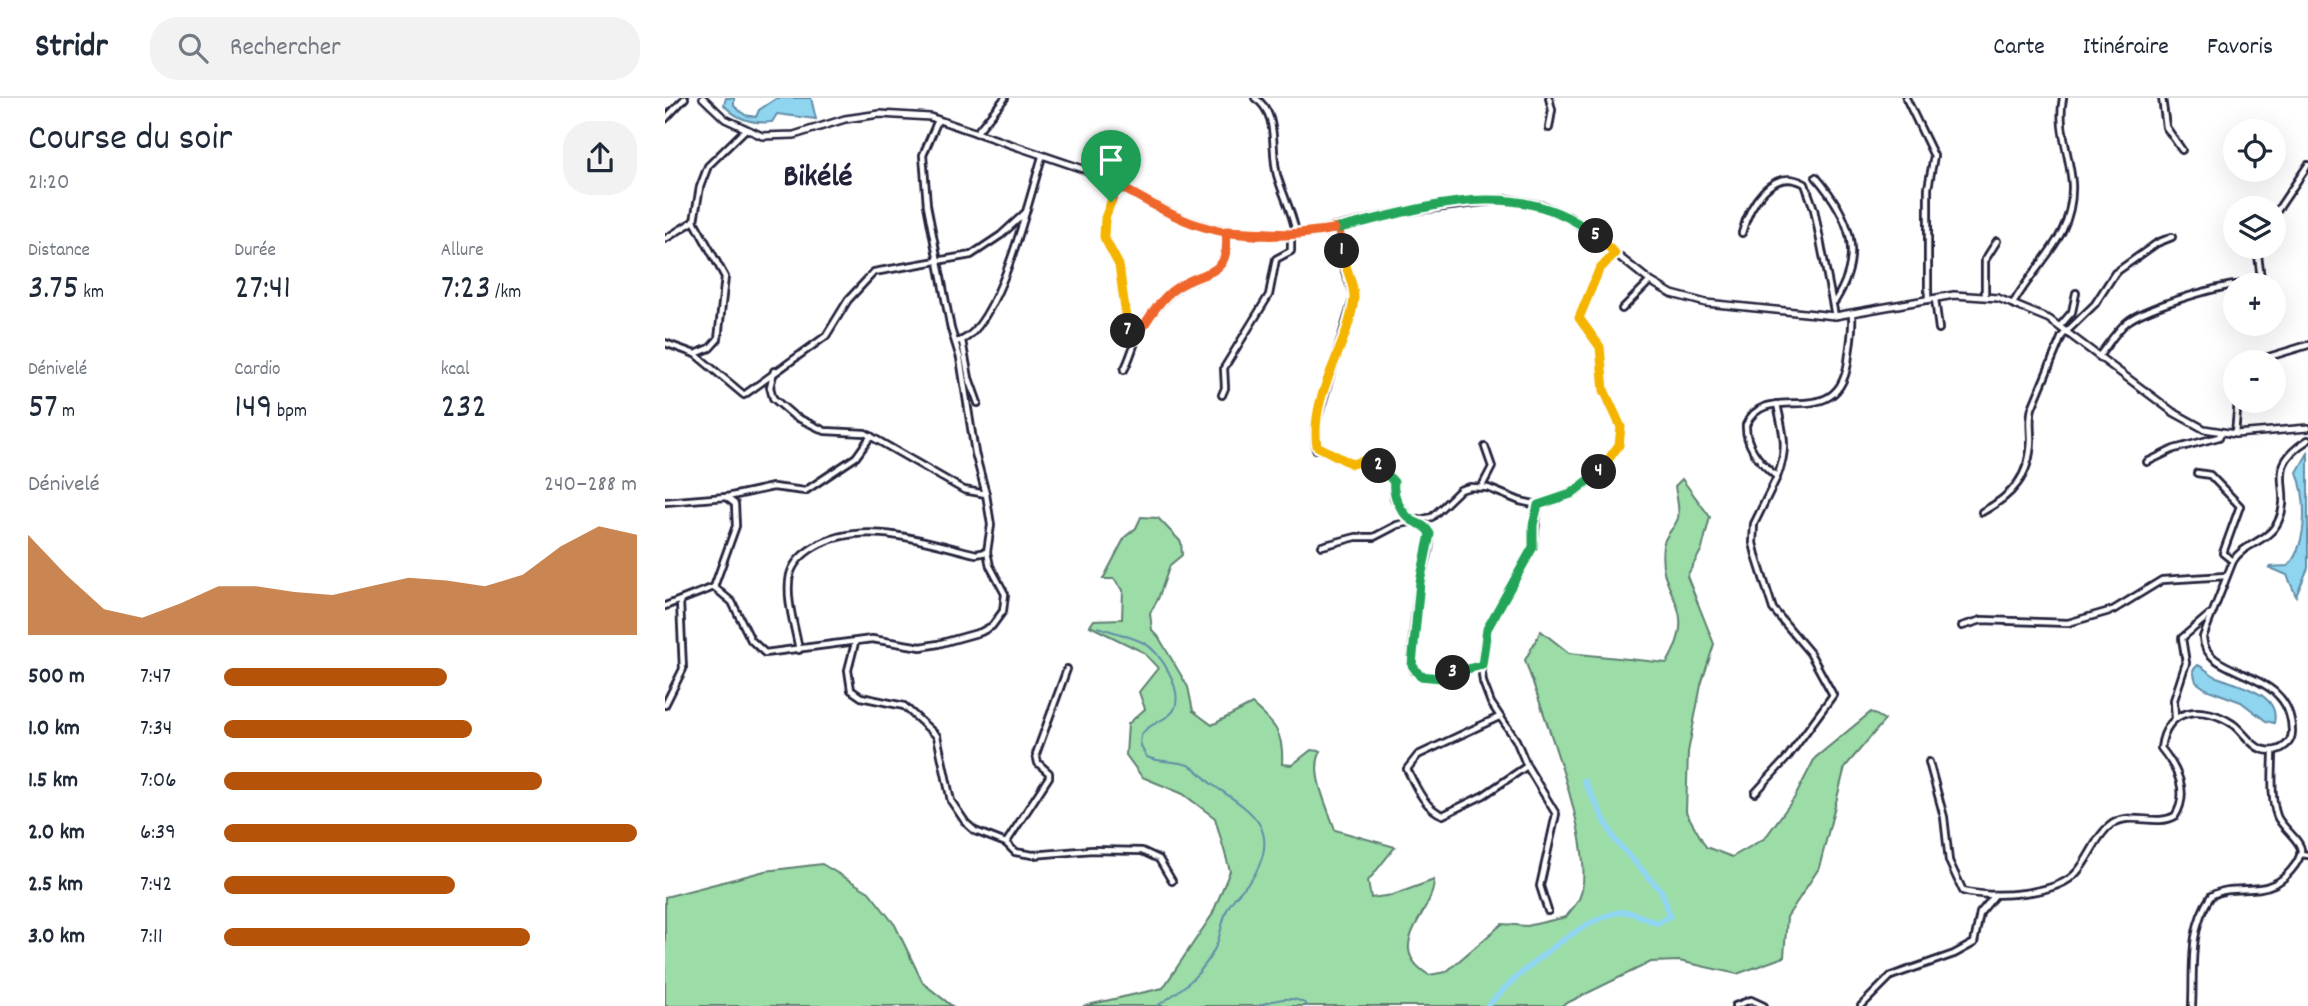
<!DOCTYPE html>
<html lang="fr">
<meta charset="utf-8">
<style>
body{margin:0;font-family:Dekko,sans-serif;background:#f2f2f3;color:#1f2937;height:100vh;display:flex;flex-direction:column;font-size:26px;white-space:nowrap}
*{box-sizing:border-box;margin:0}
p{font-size:23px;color:#747a83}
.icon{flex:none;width:38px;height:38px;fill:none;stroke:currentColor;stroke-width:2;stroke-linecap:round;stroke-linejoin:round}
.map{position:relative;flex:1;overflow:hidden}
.sheet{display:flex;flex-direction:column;background:#fff;width:665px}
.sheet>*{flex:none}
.buttons{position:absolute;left:1558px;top:21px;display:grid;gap:14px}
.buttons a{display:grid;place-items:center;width:63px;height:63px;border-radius:50%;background:#fff;box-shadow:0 7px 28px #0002;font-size:35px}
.pin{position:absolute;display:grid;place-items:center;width:60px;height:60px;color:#fff;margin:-72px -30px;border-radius:50% 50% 50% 0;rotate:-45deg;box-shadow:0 0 7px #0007}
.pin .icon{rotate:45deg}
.km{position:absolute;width:35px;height:35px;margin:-18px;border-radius:50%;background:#222;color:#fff;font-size:19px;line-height:35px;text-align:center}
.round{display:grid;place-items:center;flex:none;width:74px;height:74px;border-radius:28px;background:#f2f2f3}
.head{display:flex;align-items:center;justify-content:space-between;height:119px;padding:0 28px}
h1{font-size:38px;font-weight:600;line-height:52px}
.stats{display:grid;grid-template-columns:repeat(3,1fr);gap:10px;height:119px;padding:7px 28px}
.stats div{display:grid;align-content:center}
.stats b{font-size:35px;font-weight:600}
.stats small{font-size:19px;font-weight:400}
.stats p{font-size:19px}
.chart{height:196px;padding:14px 28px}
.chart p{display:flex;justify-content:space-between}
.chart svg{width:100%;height:126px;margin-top:7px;fill:#b45309;opacity:.7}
ul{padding:0 28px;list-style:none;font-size:23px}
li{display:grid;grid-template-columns:112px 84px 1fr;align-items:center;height:52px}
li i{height:18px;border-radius:9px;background:#b45309}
header{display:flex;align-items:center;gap:42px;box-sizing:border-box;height:98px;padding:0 35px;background:#fff;border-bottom:2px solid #e0e1e3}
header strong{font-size:33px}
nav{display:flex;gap:38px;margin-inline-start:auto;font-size:24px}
.search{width:490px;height:63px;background:#f2f2f3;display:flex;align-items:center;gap:18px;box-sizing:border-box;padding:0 24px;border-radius:28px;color:#747a83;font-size:26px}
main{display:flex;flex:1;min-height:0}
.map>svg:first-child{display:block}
.green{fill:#9bdca7;stroke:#5e7f71;stroke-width:2}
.water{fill:#8fd5f0;stroke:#638da8;stroke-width:2}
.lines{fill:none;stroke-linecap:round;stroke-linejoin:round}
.stream{stroke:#638da8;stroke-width:2}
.river{stroke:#8fd5f0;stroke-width:6}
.minor-casing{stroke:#22223b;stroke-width:10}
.tertiary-casing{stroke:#22223b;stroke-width:10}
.minor{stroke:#fff;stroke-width:4.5}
.tertiary{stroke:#fff;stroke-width:5}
.split-1-casing{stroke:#fff;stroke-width:14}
.split-2-casing{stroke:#fff;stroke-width:14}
.split-3-casing{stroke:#fff;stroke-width:14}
.split-4-casing{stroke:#fff;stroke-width:14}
.split-5-casing{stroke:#fff;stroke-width:14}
.split-6-casing{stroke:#fff;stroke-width:14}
.split-7-casing{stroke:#fff;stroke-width:14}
.split-8-casing{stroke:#fff;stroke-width:14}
.split-1{stroke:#f0652b;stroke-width:9}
.split-2{stroke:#f5b400;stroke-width:9}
.split-3{stroke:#22a559;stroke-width:9}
.split-4{stroke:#22a559;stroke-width:9}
.split-5{stroke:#f5b400;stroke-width:9}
.split-6{stroke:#22a559;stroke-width:9}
.split-7{stroke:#f0652b;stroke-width:9}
.split-8{stroke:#f5b400;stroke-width:9}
.labels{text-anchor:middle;stroke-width:5;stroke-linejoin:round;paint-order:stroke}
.district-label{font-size:32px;font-weight:bold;fill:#22223b;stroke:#fff}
</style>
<header>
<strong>Stridr</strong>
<div class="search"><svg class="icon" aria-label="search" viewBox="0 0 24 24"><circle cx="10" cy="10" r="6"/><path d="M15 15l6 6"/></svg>Rechercher</div>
<nav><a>Carte</a><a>Itinéraire</a><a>Favoris</a></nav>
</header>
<main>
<section class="sheet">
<div class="head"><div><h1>Course du soir</h1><p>21:20</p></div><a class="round"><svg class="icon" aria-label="share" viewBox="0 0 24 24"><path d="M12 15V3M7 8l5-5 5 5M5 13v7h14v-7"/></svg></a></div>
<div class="stats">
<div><p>Distance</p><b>3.75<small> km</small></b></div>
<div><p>Durée</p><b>27:41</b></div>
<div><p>Allure</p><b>7:23<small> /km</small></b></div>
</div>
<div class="stats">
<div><p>Dénivelé</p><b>57<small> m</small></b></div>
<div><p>Cardio</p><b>149<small> bpm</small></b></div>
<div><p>kcal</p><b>232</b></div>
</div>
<div class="chart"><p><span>Dénivelé</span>240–288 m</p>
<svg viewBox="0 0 160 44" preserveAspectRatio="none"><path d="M0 44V9L10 23L20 35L30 38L40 33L50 27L60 27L70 29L80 30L90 27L100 24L110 25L120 27L130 23L140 13L150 6L160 9V44z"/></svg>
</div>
<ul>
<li><b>500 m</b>7:47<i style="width:54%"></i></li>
<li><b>1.0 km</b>7:34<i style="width:60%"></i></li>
<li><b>1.5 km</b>7:06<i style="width:77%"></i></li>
<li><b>2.0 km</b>6:39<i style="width:100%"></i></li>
<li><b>2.5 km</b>7:42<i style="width:56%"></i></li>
<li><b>3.0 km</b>7:11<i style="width:74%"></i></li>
</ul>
</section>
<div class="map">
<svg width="1643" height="908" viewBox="0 0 1643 908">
<rect width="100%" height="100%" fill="#fff"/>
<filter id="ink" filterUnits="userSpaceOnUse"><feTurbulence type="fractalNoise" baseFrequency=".0143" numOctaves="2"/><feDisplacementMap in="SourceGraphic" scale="14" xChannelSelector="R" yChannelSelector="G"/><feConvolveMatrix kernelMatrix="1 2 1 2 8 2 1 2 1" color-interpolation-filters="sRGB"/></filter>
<g filter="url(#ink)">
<g class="green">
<path d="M 1017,381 L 1045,419 L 1037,451 L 1022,478 L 1049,546 L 1036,587 L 1023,654 L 1021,714 L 1041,749 L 1067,759 L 1100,740 L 1130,699 L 1150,660 L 1206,614 L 1220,622 L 1180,669 L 1154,770 L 1122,819 L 1119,859 L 1072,876 L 1014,863 L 986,864 L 896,908 L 418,908 L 498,890 L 547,817 L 565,773 L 550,720 L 518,696 L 477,679 L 461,657 L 463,626 L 480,611 L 474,594 L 493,570 L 478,554 L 425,528 L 429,522 L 457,521 L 458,492 L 449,481 L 438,481 L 460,439 L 471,430 L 476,419 L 493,420 L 516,444 L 517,457 L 505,467 L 493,501 L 485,515 L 487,532 L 493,538 L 523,589 L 528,613 L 547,627 L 587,606 C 610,626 619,635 617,666 L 627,667 L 646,652 L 656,653 C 644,675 663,709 670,732 L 730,749 L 703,783 L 706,800 L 728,797 L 769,782 C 769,816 716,848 764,877 L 781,874 L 837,826 L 862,828 L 901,819 C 905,813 911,807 914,801 C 935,756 876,611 860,562 L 876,533 L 904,555 L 1002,565 C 1037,505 991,500 998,448 C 999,438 1010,430 1013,420 C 1015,411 1011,397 1010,388 Z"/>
<polygon points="157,766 204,794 230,827 258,885 287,908 0,908 0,799 100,773"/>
</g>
<g class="water">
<path d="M 61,0 L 69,0 L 69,8 L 80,17 L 91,19 L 94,12 L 112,0 L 146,0 L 151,21 L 112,16 L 107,24 C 88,26 72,22 59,7 Z"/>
<path d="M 1643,355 L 1643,470 L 1631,498 L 1622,477 L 1603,469 L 1623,468 C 1643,445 1642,402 1632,374 Z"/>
<path d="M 1533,567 C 1540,570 1545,576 1552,579 C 1572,587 1616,595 1609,625 L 1601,623 L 1576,604 L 1541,591 L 1531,584 L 1528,572 Z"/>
</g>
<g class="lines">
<g class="stream">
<path d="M 433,529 C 448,534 465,538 479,545 C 496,554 519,593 509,612 C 501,627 459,627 482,659 C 495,665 510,662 523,667 C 534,671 539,681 548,687 C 581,710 616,727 591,774 C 584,788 569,796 562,812 C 557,823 556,836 551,848 C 539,875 517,892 492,908"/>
<path d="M 593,908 C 608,902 630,895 643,908"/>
</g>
<path class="river" d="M 823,908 C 847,880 923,814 960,814 C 970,814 983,822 992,825 L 1005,818 L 997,794 L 950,742 L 919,683"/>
<defs>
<g id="minor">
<path d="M 590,0 C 615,16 605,52 612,77 C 618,98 627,112 631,135"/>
<polyline points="1241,0 1269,58 1263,90 1263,202"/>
<polyline points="1497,0 1501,29 1517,52"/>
<polyline points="0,21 20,0"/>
<polyline points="884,30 887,12 884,0"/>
<polyline points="311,35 340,0"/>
<path d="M 1151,79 C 1185,119 1200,156 1170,203"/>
<polyline points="453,88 440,120 439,139 454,167 463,232 471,241"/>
<polyline points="1608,119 1643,67"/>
<path d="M 1077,135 C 1084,108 1107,67 1140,86 L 1149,111 L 1170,218"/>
<polyline points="0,141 29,123"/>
<polyline points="1572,187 1596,181 1592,149"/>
<polyline points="1320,197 1320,162 1332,143"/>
<polyline points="1270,201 1274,231"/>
<path d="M 1349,204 C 1373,162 1409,139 1407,86 C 1405,57 1392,30 1398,0"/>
<polyline points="957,211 985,183"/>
<polyline points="1395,228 1407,214 1411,195"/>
<polyline points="297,243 304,280 313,305"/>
<path d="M 291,244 C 333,238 365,96 377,59"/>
<polyline points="0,245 30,256 45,250 53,241 60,179 29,123 35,89 43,68 80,32"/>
<polyline points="30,256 79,297 161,238 183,202 209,174 306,157 336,137 360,115"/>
<path d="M 1434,258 C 1443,247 1451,233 1462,224 C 1479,210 1547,190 1570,187"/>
<polyline points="1587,264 1643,247"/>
<path d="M 459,272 C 464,263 467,252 471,242 C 476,228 489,213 499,202 C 525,170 567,188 561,133"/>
<polyline points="109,273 105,289 108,300 129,318 160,333 200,335 299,392 321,396"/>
<polyline points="557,297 560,290 559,270 604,197 611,161 626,153 626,137"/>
<polyline points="1570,336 1573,303"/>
<path d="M 652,348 L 687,366 L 700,362 L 718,369 L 729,384 L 729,400 L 746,422 L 755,424 L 764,433 C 768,450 758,468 755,486 C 752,501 744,561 749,572 C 766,590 797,572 816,567"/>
<polyline points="651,351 650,329 689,198 680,173 674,130"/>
<polyline points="1482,364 1509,351 1554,339 1556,335"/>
<polyline points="1532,375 1545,377 1575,408 1558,455 1568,463"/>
<path d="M 1112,379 C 1124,349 1118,335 1112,306"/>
<polyline points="817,388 827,369 820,349"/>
<polyline points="62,399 108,389 140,393 191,359 206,338"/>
<polyline points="0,404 61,399 70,406 71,428 49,489 0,508"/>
<polyline points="873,407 868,449 822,531 816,567 818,584 826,605 851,642 862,668 891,716 875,788 883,813"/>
<path d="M 1317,414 C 1347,398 1365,378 1366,342 C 1366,330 1364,321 1367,310 L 1397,238 L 1430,206 L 1450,175 L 1492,145 L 1507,139"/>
<polyline points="657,448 691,439 709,439 732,427 767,419 795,392 805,389 823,390 855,403 873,407 906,396 929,379 954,347 956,329 939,292 935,249 914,220 934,172 950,155"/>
<polyline points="49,489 67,504 86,542 100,555 207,541 256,549 273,546 316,534 327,528 338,513 340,496 325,468 322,454 326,427 321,396 310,355 295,260 286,231 262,107 258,57 273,22"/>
<polyline points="1297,528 1317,522 1403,525 1448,512 1497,482 1561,478"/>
<polyline points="190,545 183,572 186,592 196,599 239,608 272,638 286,703 301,725 310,733 341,745 350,754 368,757 427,752 477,753 494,761 507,783"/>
<path d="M 134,552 C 130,529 120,500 125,477 C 128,465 139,455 149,449 C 198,420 260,444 311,456 L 322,454"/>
<polyline points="0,607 18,571 15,504"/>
<path d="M 834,619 L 753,657 L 742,671 C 750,687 760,711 778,717 L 819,697 L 862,668"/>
<polyline points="1510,619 1509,602 1521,565 1517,540 1544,517"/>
<path d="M 1264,664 L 1279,719 L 1284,763 L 1298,793 C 1325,801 1393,797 1412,774 C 1425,760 1431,737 1447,726 C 1467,713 1490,729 1510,718 C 1525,694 1512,670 1496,650 C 1501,609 1538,606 1568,626 C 1578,633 1584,646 1596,651 C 1605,654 1614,653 1621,647 C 1626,643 1627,639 1627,633 C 1626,568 1539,582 1538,539 L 1568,463 C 1579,445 1603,444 1613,424 C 1630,389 1596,371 1643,342"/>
<path d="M 1090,695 L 1122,660 L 1168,597 L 1145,555 L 1108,511 L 1092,461 L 1088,445 L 1089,426 L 1112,379 C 1096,366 1080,349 1081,327 C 1102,278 1177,341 1184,256 C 1186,243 1188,230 1187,217"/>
<polyline points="341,745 384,679 384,675 373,665 371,656 402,571"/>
<polyline points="1635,756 1643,757"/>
<polyline points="1070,908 1086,902 1099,908"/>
<polyline points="1196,908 1226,878 1289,856 1309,845 1315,815 1330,797"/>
<path d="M 1527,908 C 1529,870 1523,831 1546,798 C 1565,786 1589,796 1609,786 C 1619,782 1635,765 1636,753 C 1637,743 1616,729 1612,718 C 1605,699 1608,673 1608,653"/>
</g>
<polyline id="tertiary" points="38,0 60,21 97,38 129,37 180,21 215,16 265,19 421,72 518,121 548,131 591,136 645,135 738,114 842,101 879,108 904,119 985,183 1007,196 1041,205 1170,218 1289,197 1333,200 1384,221 1508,314 1539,331 1570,336 1643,330"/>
</defs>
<use href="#minor" class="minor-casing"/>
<use href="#tertiary" class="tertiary-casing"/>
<use href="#minor" class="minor"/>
<use href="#tertiary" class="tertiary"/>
</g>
</g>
<g class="lines" filter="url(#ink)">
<defs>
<path id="split-1" d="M 446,104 L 453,88 C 478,100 503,117 530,126 C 574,142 629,139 674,130 L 677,153"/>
<path id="split-2" d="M 677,153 C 679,168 690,186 689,201 C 683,251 644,297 652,348 L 687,366 L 700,362 L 714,368"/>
<path id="split-3" d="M 714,368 L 729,384 C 727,396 736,416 748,423 C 756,427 760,427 765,436 L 755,484 L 747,567 L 755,578 L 776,580 L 788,575"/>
<polyline id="split-4" points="788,575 817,567 822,531 868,449 868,427 873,407 906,396 934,374"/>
<polyline id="split-5" points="931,138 950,155 934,172 914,220 935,249 939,292 956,329 954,347 934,374"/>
<path id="split-6" d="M 670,131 C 756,111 854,74 931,138"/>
<path id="split-7" d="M 463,233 L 471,241 C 480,225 495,200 511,190 C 541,170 566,181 561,133 L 626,136 L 670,131"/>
<polyline id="split-8" points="446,104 440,120 439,139 454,167 463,233"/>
</defs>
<use href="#split-1" class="split-1-casing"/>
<use href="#split-2" class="split-2-casing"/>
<use href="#split-3" class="split-3-casing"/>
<use href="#split-4" class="split-4-casing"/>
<use href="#split-5" class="split-5-casing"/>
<use href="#split-6" class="split-6-casing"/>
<use href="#split-7" class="split-7-casing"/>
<use href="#split-8" class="split-8-casing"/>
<use href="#split-1" class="split-1"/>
<use href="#split-2" class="split-2"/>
<use href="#split-3" class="split-3"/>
<use href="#split-4" class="split-4"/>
<use href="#split-5" class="split-5"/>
<use href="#split-6" class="split-6"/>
<use href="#split-7" class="split-7"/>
<use href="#split-8" class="split-8"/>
</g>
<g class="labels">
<g class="district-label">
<text x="153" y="87">Bikélé</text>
</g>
</g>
</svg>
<div class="buttons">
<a><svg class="icon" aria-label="locate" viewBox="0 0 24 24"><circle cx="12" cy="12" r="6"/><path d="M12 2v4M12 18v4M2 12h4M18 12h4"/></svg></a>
<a><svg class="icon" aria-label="layers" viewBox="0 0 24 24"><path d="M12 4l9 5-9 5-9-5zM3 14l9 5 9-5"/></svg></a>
<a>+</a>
<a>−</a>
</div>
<div class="pin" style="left:446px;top:104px;background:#1e9e55"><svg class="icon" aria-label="arrive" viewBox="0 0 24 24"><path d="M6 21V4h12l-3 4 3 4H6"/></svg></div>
<b class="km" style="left:677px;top:153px">1</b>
<b class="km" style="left:714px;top:368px">2</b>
<b class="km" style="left:788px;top:575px">3</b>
<b class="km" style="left:934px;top:374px">4</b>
<b class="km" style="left:931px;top:138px">5</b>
<b class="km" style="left:463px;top:233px">7</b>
</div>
</main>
